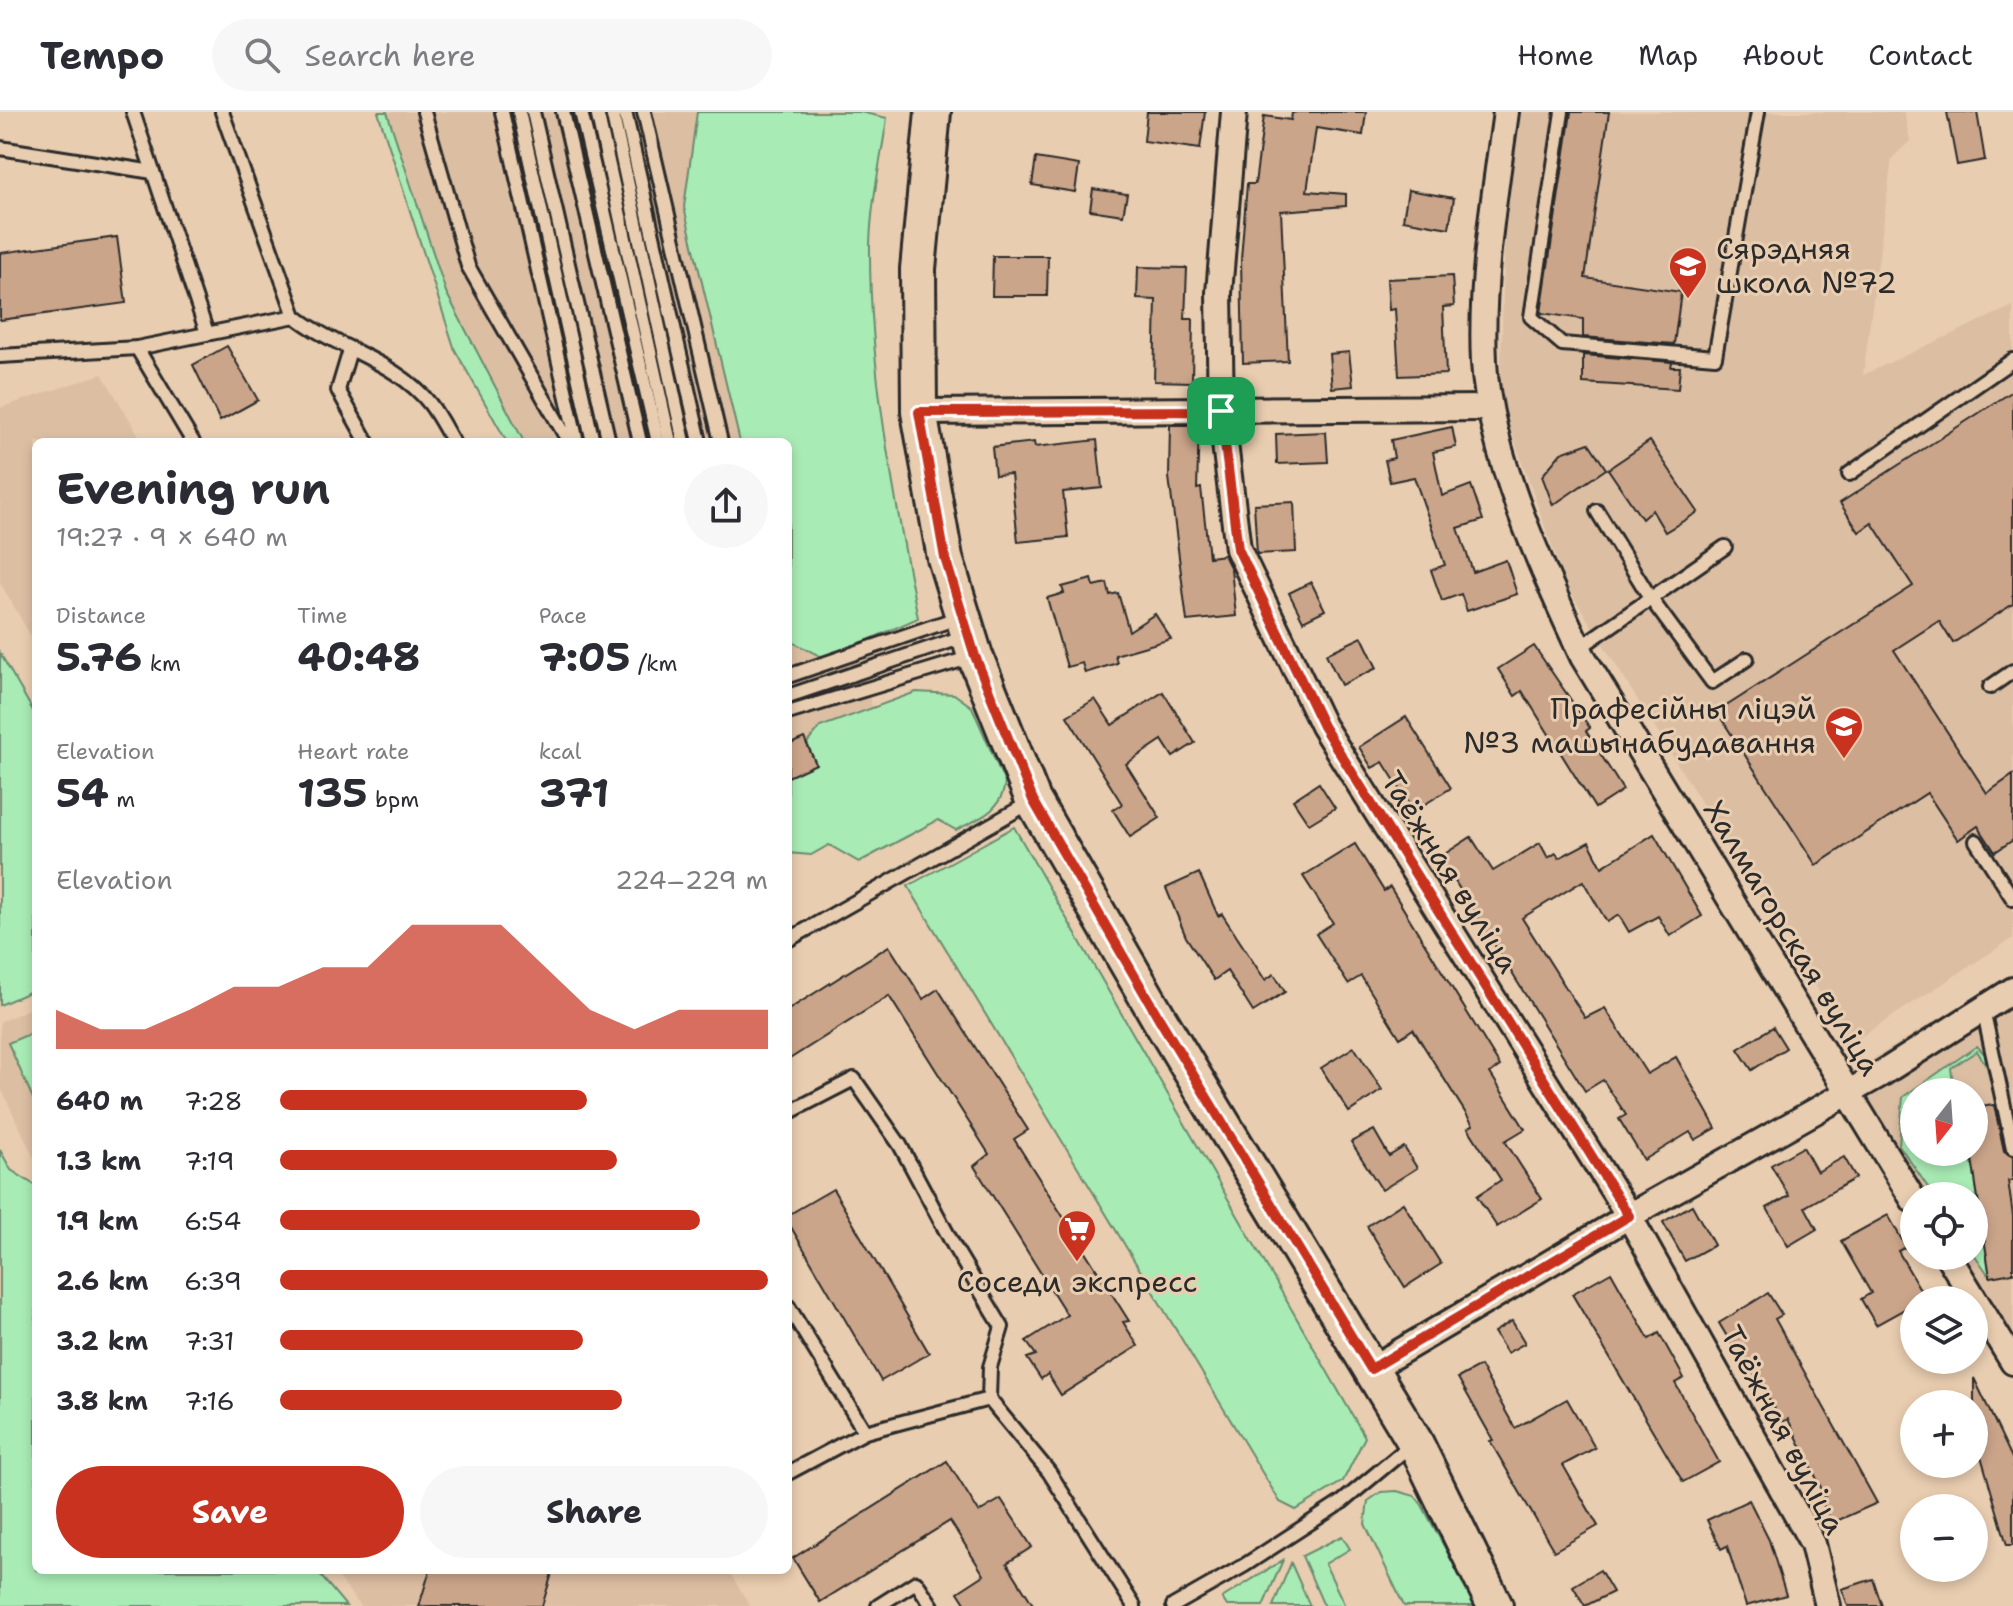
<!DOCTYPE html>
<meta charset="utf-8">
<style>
body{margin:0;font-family:"Shantell Sans",sans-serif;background:#f7f7f7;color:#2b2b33;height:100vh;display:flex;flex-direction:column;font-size:30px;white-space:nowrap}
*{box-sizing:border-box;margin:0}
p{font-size:26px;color:#7c7c81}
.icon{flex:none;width:44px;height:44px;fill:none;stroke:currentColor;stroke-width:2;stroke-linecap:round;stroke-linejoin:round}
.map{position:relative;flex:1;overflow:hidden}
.sheet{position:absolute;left:32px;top:326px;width:760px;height:1136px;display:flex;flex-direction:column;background:#fff;border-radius:12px;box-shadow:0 4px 12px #0003}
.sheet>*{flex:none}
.needle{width:52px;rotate:197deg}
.fabs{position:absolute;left:1900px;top:966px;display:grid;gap:16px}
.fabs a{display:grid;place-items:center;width:88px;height:88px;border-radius:50%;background:#fff;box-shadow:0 4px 12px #0003;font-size:40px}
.pin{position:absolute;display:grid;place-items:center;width:68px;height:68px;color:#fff;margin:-34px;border-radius:16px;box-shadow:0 4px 12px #0006}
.round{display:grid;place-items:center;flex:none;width:84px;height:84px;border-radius:42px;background:#f7f7f7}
.summary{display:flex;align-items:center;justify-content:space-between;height:136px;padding:0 24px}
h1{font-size:44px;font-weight:700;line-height:60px}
.figures{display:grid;grid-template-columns:repeat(3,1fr);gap:12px;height:136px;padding:8px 24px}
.figures div{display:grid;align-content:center}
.figures b{font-size:40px;font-weight:700}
.figures small{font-size:22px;font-weight:400}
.figures p{font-size:22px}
.chart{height:224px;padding:16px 24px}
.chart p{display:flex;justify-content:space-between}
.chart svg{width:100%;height:144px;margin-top:8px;fill:#c8321e;opacity:.7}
.button{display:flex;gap:16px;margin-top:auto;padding:16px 24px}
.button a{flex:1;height:92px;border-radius:48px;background:#c8321e;color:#fff;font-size:32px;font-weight:700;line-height:92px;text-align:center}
.button a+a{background:#f7f7f7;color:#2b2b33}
ul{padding:0 24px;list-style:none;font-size:26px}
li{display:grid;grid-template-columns:128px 96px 1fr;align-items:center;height:60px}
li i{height:20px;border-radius:10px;background:#c8321e}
header{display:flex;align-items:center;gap:48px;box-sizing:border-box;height:112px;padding:0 40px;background:#fff;border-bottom:2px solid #e1e1e2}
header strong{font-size:38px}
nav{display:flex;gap:44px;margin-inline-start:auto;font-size:28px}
.search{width:560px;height:72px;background:#f7f7f7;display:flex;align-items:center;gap:20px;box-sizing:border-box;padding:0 28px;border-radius:44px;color:#7c7c81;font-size:30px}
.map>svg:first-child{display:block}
.built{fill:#dcbea3;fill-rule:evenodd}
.green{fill:#a9ebb5;stroke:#6a8b70;stroke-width:2}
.building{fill:#cba58a;stroke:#2b2b2b;stroke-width:2}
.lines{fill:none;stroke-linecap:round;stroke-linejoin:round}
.service-casing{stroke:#2b2b2b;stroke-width:18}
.minor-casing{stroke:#2b2b2b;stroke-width:30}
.secondary-casing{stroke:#2b2b2b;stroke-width:40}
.service{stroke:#e9cdb0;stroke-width:12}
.minor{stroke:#e9cdb0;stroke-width:24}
.secondary{stroke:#e9cdb0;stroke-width:34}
.route-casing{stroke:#fff;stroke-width:16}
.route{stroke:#c8321e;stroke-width:10}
.labels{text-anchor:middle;stroke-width:6;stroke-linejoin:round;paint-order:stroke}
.poi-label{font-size:30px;fill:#2b2b2b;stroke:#e9cdb0;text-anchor:start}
.street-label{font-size:30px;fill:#2b2b2b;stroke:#e9cdb0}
</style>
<header>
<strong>Tempo</strong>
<div class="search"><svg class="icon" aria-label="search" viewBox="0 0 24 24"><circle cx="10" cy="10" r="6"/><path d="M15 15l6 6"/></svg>Search here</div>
<nav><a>Home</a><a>Map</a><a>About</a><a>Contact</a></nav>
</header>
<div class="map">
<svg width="2013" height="1494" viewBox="0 0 2013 1494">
<rect width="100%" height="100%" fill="#e9cdb0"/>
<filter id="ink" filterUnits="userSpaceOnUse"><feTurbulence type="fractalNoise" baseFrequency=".0125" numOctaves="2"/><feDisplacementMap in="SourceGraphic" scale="16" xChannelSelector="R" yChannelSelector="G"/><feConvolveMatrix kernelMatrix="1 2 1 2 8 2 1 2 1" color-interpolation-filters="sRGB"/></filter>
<g filter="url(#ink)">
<g class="built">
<polygon points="387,0 697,0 684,95 740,330 524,330 446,180"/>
<polygon points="1521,0 1904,0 1910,29 1892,46 1863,263 2013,194 2013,826 1851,931 1565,471 1500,287 1505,113"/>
<polygon points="102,262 143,330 36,330 36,533 0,470 0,296"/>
<polygon points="788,528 826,547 857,535 872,595 820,615 816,652 788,665"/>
<path d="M 2013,861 L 2013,1228 L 1962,1144 L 1974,1144 L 1974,1084 L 1925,1084 L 1849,962 ZM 1914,980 L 1974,980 L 1974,1040 L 1914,1040 Z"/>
<polygon points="36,894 36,1050 0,974 0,910"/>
<polygon points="333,1458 728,1458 750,1494 360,1494"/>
</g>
<g class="green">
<polygon points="378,0 387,0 446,180 524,330 507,330 455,238"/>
<path d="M 697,0 L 860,0 L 887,6 C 881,47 871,91 870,133 C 869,260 894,382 918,506 L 826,547 L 788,528 L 788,330 L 740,330 L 684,95 Z"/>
<polygon points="0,541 36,604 36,877 0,893"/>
<path d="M 916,580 L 954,582 L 972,595 L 1005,671 C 1001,700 980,706 956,718 L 938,708 L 859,750 L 829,733 L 811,743 L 788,741 L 788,665 L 816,652 L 807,631 L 820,615 Z"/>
<polygon points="1014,715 1365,1325 1343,1369 1296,1398 1280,1390 908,774"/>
<polygon points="36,919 36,993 8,931"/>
<polygon points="1977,934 1987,945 1986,953 1977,939 1951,956 1954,980 1914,980 1914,1040 1971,1040 1990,1165 1974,1142 1974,1084 1934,1084 1899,1033 1903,985"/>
<polygon points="0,1038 11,1058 36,1074 36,1458 316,1458 346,1494 0,1494"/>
<polygon points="1397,1379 1415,1384 1422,1393 1476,1494 1404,1494 1365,1412 1368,1389 1381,1380"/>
<polygon points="1342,1424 1350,1437 1325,1452 1345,1494 1324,1494 1302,1444"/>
<polygon points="1283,1448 1263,1494 1227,1494 1222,1486"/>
<polygon points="1291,1451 1310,1494 1273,1494"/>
</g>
<g class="building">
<polygon points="1147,0 1205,0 1200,37 1144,29"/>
<polygon points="1297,0 1366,0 1363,23 1316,16 1307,79 1346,82 1346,94 1281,99 1288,249 1243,251 1241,147 1247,72 1255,72 1264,4 1291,8 1292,1"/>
<polygon points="1571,0 1609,0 1585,166 1681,180 1674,232 1583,225 1583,207 1541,201"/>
<polygon points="1947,0 1977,0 1985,48 1957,53"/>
<polygon points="1036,46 1079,53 1075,80 1032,73"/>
<polygon points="1093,77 1127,82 1123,103 1090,98"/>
<polygon points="1408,78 1454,86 1449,116 1403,108"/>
<polygon points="117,125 126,191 0,208 0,141"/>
<polygon points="993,144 1048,144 1047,184 992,184"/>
<polygon points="1138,155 1187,156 1185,207 1193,207 1192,270 1154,269 1156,188 1137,187"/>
<polygon points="1452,164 1454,194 1443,195 1446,262 1399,264 1395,197 1389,198 1387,167"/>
<polygon points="227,234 258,288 220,309 193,253"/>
<polygon points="1349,240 1353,274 1332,276 1329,242"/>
<polygon points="1583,243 1672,250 1671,255 1680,255 1678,277 1583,271"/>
<polygon points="2013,279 2013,492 1953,531 1939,509 1894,538 1987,681 2013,663 2013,728 1995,740 1978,714 1958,728 1927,681 1816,753 1717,600 1913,474 1872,411 1859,420 1840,391"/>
<polygon points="1170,313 1199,313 1197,377 1201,376 1209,445 1224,443 1231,457 1236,504 1187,509 1169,365"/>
<polygon points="1452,315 1456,335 1433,340 1442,384 1471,373 1483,408 1458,416 1473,460 1506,448 1517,482 1467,499 1461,482 1442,489 1431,458 1445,453 1414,365 1390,370 1385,348 1394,346 1391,328"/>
<polygon points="1326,320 1328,350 1277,352 1276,322"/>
<polygon points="1097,328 1102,376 1063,380 1068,425 1018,430 1011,362 995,363 992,335 1034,330 1035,335"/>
<polygon points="1650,329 1698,400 1665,420 1652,398 1642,407 1608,357"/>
<polygon points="1589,331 1606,357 1553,393 1542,364 1561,341"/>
<polygon points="1294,390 1296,440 1257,442 1254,392"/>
<polygon points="1092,467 1094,474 1107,471 1110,483 1118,481 1129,519 1155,502 1171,527 1115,543 1117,551 1085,561 1082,551 1067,555 1047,486 1064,481 1062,475"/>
<polygon points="1311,470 1325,498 1303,509 1289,481"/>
<polygon points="1362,525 1377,556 1341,573 1326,542"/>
<polygon points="1534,534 1590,616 1586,619 1623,678 1595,696 1522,579 1515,584 1498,557"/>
<polygon points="1163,580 1195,631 1173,645 1162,628 1126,652 1160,706 1130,725 1113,698 1122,692 1067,604 1095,587 1112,613"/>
<polygon points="1406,605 1451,676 1414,699 1383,650 1372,656 1359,635"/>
<polygon points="804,626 816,652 788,665 788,633"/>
<polygon points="1319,671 1335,696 1309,712 1293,688"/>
<polygon points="1654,722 1702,804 1670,824 1658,804 1629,820 1619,803 1607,810 1583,769 1522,806 1585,906 1605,896 1647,962 1676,945 1716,1016 1695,1028 1690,1020 1644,1048 1619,1007 1626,1003 1603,968 1585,979 1440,745 1471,725 1493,759 1540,731 1548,746 1556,741 1559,746 1589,730 1602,755"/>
<polygon points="1355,732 1384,779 1390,775 1500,954 1490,961 1525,1017 1505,1029 1542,1087 1497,1115 1477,1084 1501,1068 1468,1016 1473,1013 1413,917 1400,926 1361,864 1348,872 1316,822 1333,811 1303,764"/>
<polygon points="1199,761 1218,804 1222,802 1265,868 1274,862 1285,880 1253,900 1227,859 1214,868 1186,825 1166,776"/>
<polygon points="889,834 923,887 938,877 1028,1018 1014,1027 1129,1209 1123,1210 1138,1234 1061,1283 1048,1262 1041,1267 1027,1246 1036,1243 1026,1229 1067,1203 974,1054 989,1042 889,884 788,948 788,898"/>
<polygon points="1773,915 1786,936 1752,958 1738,937"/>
<polygon points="1354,935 1382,978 1349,1000 1321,956"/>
<polygon points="1994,993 2004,1039 2013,1045 2013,1068 2008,1069 2013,1104 2013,1161 1990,1165 1971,1040 1974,1040 1974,996"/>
<polygon points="1374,1018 1389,1044 1404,1035 1417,1056 1382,1078 1351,1030"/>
<polygon points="1803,1035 1817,1060 1844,1045 1856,1066 1805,1095 1817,1117 1788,1134 1767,1096 1789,1084 1771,1053"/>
<polygon points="833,1077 929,1241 881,1269 788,1110 788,1103"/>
<polygon points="1403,1091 1441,1152 1405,1175 1367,1114"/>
<polygon points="1692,1093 1714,1133 1685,1149 1663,1110"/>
<polygon points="1888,1103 1906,1135 1898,1139 1925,1186 1914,1188 1914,1192 1876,1213 1861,1187 1871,1181 1841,1129"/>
<polygon points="1611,1160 1649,1227 1659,1221 1684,1266 1675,1271 1719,1350 1683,1370 1572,1182"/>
<polygon points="1768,1181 1782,1203 1775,1207 1877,1391 1832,1411 1820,1386 1825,1384 1788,1307 1782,1310 1736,1231 1732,1233 1719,1211"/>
<polygon points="1512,1209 1525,1231 1507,1241 1494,1220"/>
<polygon points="1480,1254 1515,1316 1567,1287 1595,1336 1563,1353 1598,1414 1554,1439 1490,1329 1493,1328 1458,1266"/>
<polygon points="1974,1266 2013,1348 2013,1433 2007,1433 1978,1334 1974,1336"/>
<polygon points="947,1349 979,1400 1001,1387 1032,1435 1007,1451 1034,1494 967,1494 958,1480 984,1463 950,1409 820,1490 793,1446"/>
<polygon points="1749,1388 1769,1428 1786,1483 1746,1494 1727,1434 1721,1437 1707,1408"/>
<polygon points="430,1458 553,1458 542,1494 419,1494"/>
<polygon points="1600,1458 1613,1480 1585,1494 1573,1474"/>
<polygon points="1873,1467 1882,1494 1848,1494 1842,1477"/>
</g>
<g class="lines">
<defs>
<g id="service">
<polyline points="133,0 207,221"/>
<path d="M 222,0 L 295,204 C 336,237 397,249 430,292 C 439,304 446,318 453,330"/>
<polyline points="424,0 468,154 569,330"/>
<polyline points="502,0 577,330"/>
<polyline points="519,0 593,330"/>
<polyline points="533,0 609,330"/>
<polyline points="563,0 640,330"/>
<polyline points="581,0 658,330"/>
<polyline points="597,0 670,330"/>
<polyline points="612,0 684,330"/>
<polyline points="625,0 700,330"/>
<polyline points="644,0 721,330"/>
<polyline points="1562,0 1531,205 1562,232 1715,245 1758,0"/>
<polyline points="0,36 153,60"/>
<polyline points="137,236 193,330"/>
<polyline points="350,238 338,278 367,330"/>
<polyline points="0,244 137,236 295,204"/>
<polyline points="1849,362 2013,248"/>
<polyline points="1597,399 1651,487 1712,570 1747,547"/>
<polyline points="1579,536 1725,435"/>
<polyline points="788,564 960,505"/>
<polyline points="1990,575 2013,559"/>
<polyline points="788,584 966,524"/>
<polyline points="788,601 972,545"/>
<polyline points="1976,729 2013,787"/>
<polyline points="788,828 1031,690"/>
<polyline points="1983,897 2013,1036"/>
<polyline points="788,1001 854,967 900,1033 956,1138 1002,1215 990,1255 989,1287 1049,1360 1134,1494"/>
<polyline points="788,1194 865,1320"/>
<polyline points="788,1361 865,1320 989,1287"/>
<polyline points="878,1494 916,1470 932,1494"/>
<polyline points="1173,1494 1245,1453 1342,1390 1412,1332"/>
</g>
<g id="minor">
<polyline points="1234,0 1219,181 1221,299 1238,437 1323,614 1629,1104 1813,1432 1828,1494"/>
<path d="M 1506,0 C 1495,81 1480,168 1484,250 C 1489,342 1544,462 1583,545 L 1914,1089"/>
<polyline points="919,300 1489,296"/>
<polyline points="1948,1144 2013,1250"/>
<polyline points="1371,1257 1629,1104 1881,962 2013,878"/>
</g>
<polyline id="secondary" points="933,0 918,157 919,300 945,446 975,544 1033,688 1160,908 1415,1330 1495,1494"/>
</defs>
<use href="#service" class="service-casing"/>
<use href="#minor" class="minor-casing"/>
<use href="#secondary" class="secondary-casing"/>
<use href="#service" class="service"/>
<use href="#minor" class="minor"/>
<use href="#secondary" class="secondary"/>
</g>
</g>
<g class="lines" filter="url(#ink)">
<defs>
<polygon id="route" points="1221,299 1238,437 1323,614 1629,1104 1371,1257 1160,908 1033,688 975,544 945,446 919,300"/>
</defs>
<use href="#route" class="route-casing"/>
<use href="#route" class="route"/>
</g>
<defs>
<symbol id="school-pin" viewBox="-11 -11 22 30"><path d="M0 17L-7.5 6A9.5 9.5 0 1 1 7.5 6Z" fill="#c8321e" stroke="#e9cdb0"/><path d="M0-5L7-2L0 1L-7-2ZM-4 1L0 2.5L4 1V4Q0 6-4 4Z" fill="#fff"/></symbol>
<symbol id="university-pin" viewBox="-11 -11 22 30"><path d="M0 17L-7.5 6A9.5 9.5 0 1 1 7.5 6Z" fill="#c8321e" stroke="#e9cdb0"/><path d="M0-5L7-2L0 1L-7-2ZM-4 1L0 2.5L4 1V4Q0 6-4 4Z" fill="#fff"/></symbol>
<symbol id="supermarket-pin" viewBox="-11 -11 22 30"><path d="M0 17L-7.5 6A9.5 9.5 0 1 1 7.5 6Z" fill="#c8321e" stroke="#e9cdb0"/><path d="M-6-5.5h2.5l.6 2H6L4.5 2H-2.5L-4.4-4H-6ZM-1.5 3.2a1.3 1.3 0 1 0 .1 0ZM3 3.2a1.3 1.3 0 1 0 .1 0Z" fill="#fff"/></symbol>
</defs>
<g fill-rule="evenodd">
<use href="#school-pin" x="1666" y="132" width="44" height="60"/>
<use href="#university-pin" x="1822" y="592" width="44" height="60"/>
<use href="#supermarket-pin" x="1055" y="1095" width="44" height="60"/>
</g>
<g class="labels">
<g class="poi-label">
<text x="1716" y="147">Сярэдняя<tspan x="1716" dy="34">школа №72</tspan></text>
<text x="1816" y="607" text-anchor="end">Прафесійны ліцэй<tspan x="1816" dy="34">№3 машынабудавання</tspan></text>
<text x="1077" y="1180" text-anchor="middle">Соседи экспресс</text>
</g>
<g class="street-label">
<text transform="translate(1450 760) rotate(58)" y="10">Таёжная вуліца</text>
<text transform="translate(1792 826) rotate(59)" y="10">Халмагорская вуліца</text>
<text transform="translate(1783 1318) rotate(62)" y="10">Таёжная вуліца</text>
</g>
</g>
</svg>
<div class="fabs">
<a><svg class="needle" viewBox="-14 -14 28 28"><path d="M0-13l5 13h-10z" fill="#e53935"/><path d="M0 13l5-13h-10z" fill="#7c7c81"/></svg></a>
<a><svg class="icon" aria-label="locate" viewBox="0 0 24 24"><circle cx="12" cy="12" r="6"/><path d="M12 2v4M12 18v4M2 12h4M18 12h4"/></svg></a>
<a><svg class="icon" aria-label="layers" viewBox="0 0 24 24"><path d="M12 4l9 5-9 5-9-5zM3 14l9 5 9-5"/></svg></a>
<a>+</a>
<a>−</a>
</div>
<div class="pin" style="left:1221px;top:299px;background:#1e9e55"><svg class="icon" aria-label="arrive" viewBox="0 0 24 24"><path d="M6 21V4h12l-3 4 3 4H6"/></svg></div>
<section class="sheet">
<div class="summary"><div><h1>Evening run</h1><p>19:27 · 9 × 640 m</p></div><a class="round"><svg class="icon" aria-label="share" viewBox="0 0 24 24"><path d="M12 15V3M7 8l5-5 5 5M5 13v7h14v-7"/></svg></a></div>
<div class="figures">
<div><p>Distance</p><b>5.76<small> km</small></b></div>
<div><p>Time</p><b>40:48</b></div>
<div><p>Pace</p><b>7:05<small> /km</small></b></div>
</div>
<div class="figures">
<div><p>Elevation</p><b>54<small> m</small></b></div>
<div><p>Heart rate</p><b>135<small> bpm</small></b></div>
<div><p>kcal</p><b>371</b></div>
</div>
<div class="chart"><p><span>Elevation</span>224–229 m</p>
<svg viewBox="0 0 160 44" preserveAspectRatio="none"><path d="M0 44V32L10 38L20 38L30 32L40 25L50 25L60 19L70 19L80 6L90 6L100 6L110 19L120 32L130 38L140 32L150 32L160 32V44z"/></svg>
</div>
<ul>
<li><b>640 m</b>7:28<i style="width:63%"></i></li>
<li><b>1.3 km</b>7:19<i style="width:69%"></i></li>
<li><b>1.9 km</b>6:54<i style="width:86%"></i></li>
<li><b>2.6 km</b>6:39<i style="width:100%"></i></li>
<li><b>3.2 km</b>7:31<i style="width:62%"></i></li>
<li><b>3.8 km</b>7:16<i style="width:70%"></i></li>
</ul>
<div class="button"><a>Save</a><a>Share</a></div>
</section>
</div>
